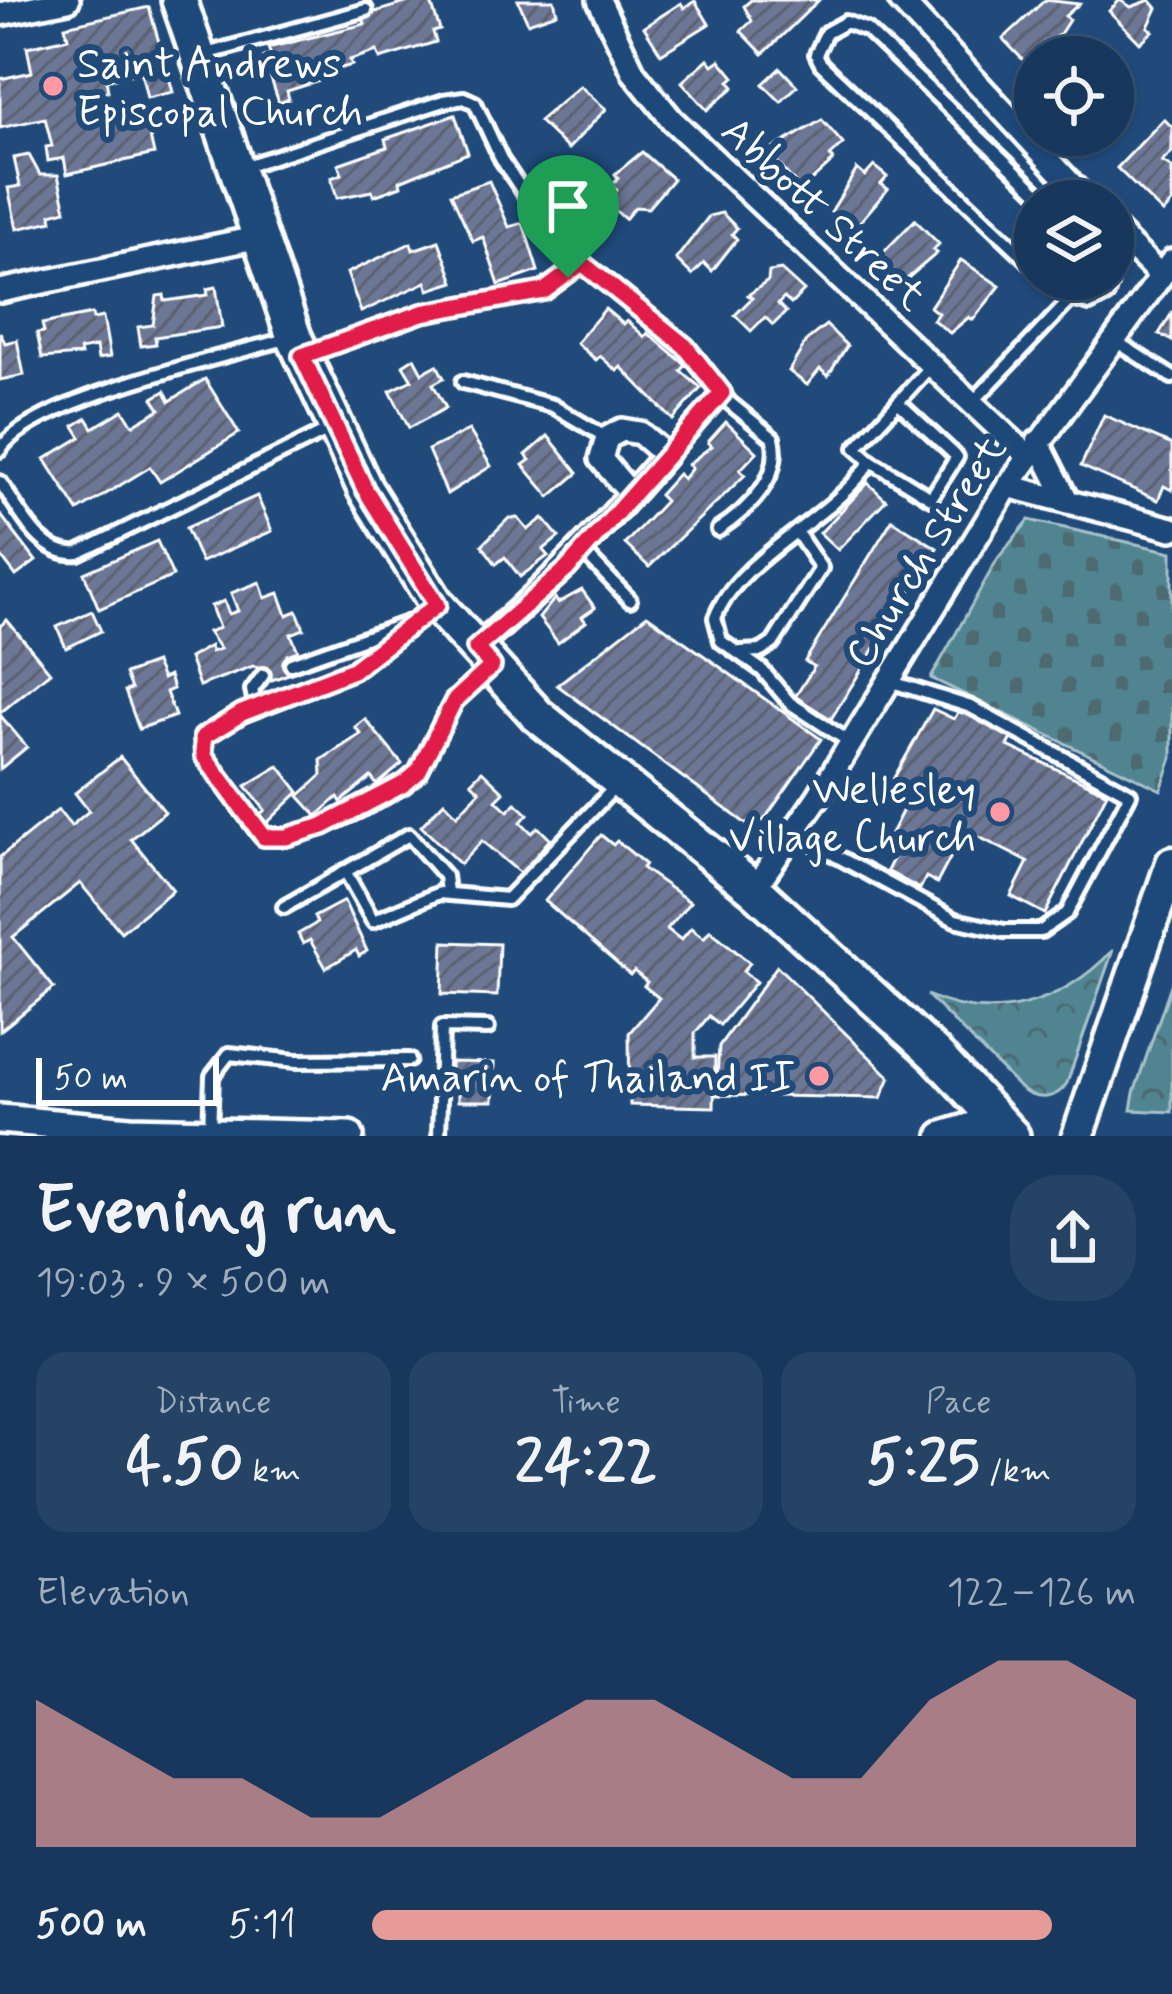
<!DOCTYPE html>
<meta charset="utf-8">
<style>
body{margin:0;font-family:Mynerve,sans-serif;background:#244365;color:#f1f3f6;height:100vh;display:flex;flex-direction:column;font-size:45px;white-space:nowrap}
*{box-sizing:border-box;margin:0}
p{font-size:39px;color:#9eacbb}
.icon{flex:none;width:66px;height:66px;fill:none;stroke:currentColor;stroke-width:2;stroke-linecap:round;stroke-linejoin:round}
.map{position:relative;height:1136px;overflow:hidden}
.drawer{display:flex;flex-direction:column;background:#17385c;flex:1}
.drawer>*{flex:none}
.fabs{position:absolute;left:1014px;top:36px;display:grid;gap:24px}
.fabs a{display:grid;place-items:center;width:120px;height:120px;border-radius:50%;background:#17385c;box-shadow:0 3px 9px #0004,0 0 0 3px #365272;font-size:60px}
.scale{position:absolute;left:36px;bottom:30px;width:183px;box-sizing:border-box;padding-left:12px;border:6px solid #fff;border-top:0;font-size:33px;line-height:42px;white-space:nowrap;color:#fff;-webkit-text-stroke:9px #1f4a7a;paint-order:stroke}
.pin{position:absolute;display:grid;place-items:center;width:102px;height:102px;color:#fff;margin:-123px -51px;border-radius:50% 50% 50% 0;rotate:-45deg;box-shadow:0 0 12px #0007}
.pin .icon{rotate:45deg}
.round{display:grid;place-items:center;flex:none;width:126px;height:126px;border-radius:48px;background:#244365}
.head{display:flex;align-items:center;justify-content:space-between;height:204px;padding:0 36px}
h1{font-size:66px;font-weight:800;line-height:90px}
.stats{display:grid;grid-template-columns:repeat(3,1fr);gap:18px;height:204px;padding:12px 36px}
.stats div{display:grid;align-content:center;border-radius:30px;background:#244365;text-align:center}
.stats b{font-size:60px;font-weight:800}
.stats small{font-size:33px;font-weight:400}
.stats p{font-size:33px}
.chart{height:336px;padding:24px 36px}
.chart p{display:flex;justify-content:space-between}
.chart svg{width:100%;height:216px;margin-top:12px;fill:#e69b98;opacity:.7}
ul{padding:0 36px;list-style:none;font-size:39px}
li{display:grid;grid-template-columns:192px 144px 1fr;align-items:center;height:90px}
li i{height:30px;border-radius:15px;background:#e69b98}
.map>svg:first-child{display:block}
.cemetery{fill:url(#cemetery-stones);stroke:#a8c2c8;stroke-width:3}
.park{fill:url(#park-crowns);stroke:#a8c2c8;stroke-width:3}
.building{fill:url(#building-hatch);stroke:#fff;stroke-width:3}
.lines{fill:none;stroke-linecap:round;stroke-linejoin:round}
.service-casing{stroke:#fff;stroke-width:20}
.minor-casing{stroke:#fff;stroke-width:30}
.tertiary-casing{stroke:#fff;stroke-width:36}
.secondary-casing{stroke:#fff;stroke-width:39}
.primary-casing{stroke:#fff;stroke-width:42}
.service{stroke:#1f4a7a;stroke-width:10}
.minor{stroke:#1f4a7a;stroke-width:21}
.tertiary{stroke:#1f4a7a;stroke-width:27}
.secondary{stroke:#1f4a7a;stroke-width:30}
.primary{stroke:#1f4a7a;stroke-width:33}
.route-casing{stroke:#fff;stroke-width:24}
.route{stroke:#e11d48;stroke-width:15}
.poi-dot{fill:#ff9aa2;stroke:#1f4a7a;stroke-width:4.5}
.labels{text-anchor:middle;stroke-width:12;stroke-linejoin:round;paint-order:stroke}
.poi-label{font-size:42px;fill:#fff;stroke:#1f4a7a;text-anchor:end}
.street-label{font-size:42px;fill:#fff;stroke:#1f4a7a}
</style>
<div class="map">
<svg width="1172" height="1136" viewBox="0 0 1172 1136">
<defs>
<pattern id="cemetery-stones" width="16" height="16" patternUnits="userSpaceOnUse" patternTransform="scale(3)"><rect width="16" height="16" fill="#508490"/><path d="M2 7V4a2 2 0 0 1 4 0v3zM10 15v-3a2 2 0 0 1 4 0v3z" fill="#4e6b71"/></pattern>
<pattern id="park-crowns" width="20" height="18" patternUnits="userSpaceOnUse" patternTransform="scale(3)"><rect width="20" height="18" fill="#508490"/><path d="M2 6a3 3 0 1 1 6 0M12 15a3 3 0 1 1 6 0" fill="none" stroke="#4e6b71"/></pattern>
<pattern id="building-hatch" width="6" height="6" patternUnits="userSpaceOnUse" patternTransform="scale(3)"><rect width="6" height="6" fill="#6c7695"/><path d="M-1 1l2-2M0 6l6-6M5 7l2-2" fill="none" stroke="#5c6170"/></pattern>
</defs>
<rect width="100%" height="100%" fill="#1f4a7a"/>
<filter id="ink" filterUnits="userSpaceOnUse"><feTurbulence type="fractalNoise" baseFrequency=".00833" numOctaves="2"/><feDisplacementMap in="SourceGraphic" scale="24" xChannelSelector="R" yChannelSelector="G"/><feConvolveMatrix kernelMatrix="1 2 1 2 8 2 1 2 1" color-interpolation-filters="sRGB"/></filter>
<g filter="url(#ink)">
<polygon class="cemetery" points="1029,520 1172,552 1172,758 1161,790 931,678 998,558"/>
<g class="park">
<path d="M 1113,950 L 1067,1083 C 1057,1100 1037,1101 1022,1090 L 927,995 C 995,1026 1064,1002 1113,950 Z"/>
<polygon points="1172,982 1172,1112 1131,1110 1134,1093"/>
</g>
<g class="building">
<polygon points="415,0 430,0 440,30 433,32 436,42 380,59 377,51 350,60 352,65 328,72 329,78 287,91 289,99 279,103 264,57 271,55 268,48 365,24 362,16"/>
<polygon points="518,0 554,0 557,13 528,23"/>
<polygon points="751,0 819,0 763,54 741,31 752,21 744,6"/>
<polygon points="1045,0 1079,4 1065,16 1069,20 1060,34 1024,61 1003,39"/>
<polygon points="1120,0 1131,7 1150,0 1157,8 1148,27 1153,31 1140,43 1109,11"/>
<polygon points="695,1 709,24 661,54 644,27 681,3 684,8"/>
<polygon points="149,7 173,92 147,98 141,72 106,80 108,91 100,93 107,124 145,115 154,154 67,174 64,158 48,161 46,147 52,146 45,118 0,128 0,79 32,72 27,47 68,38 65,26"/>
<polygon points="708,59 713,65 720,60 734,77 729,81 734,87 707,110 682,82"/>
<polygon points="780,68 797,86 781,102 763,84"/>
<polygon points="1113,68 1126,92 1113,110"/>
<polygon points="580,86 606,109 568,149 539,121"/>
<polygon points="455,115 468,153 400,181 401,186 374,196 372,191 337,198 331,178 342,174 338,164 387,147 385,139"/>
<polygon points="1164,119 1172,127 1172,152 1162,162 1172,168 1172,203 1163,213 1117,168"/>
<polygon points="822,120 843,144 830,156 834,160 801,190 776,161 781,157 774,148"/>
<polygon points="642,152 673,179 648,208 635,207 625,219 607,203 617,190 611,186 618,178 615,174"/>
<polygon points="29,155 40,175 58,175 66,210 51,214 52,221 17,229 8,188 20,186 14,158"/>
<polygon points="874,166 887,177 881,184 888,189 852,231 831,212 857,169 865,176"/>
<polygon points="489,181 509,227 523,223 538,271 499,285 483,237 473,241 451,194"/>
<polygon points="722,213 737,228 732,234 737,239 712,271 704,263 692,275 676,259 709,216"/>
<polygon points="915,220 939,244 933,250 937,253 900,285 875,261"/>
<polygon points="439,241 454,282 429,290 426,282 361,312 347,273 411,243 413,250"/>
<polygon points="961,260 1000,286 973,320 969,317 950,333 933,320 938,313 930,307"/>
<polygon points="781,270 804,291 791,304 784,298 778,304 786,312 773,325 765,317 751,331 735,315 752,298 748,295 768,281 769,272"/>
<polygon points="216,287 222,327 155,337 156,344 141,346 138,327 153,325 157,296 164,295 165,301 208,295 207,289"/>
<polygon points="605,309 623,324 627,321 645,337 648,333 686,365 681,371 701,388 673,420 621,367 617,371 600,356 596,360 576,343"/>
<polygon points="1172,313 1172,341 1159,334"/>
<polygon points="92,314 93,319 103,317 110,357 98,359 96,347 80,350 81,355 42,358 37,333 44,332 42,324"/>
<polygon points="826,325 847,346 828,376 820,369 807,385 789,371 807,340"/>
<polygon points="0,332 5,343 17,340 24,375 0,380"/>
<polygon points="414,358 422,373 437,365 444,378 433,384 446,408 409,428 390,391 412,380 403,365"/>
<polygon points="205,379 239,433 160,482 150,467 78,511 45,459 81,437 74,426 87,418 93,428 123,410 133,425 160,409 153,398 165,391 170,401"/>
<polygon points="1104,415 1172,445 1172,490 1164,486 1158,500 1081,466"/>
<polygon points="726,422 757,452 740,470 745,475 649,567 625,544 665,501 659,495 678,474 683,479 692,468 688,464 712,446 708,442"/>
<polygon points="469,430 491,466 447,494 428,450"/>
<polygon points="548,436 578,473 550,497 523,465 530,460 526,455"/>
<polygon points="868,483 886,500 838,550 820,533"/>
<polygon points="257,496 272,531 201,562 186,528"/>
<polygon points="0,514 36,561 16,576 0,555"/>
<polygon points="509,518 518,518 528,530 543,518 559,537 543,550 548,556 520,577 505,557 496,564 482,545"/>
<polygon points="892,520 937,548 831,719 795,697 814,667 805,661"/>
<polygon points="157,541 173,576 99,609 84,573"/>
<polygon points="260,582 265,598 279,593 287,615 297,611 304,629 291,634 298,651 287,655 294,672 266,682 260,667 253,666 199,686 189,658 210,646 211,652 220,649 208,632 219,628 211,606 224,601 229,614 238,611 231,593"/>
<polygon points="582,590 595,608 582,617 586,622 558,643 539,618 555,598 558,603"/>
<polygon points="92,611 101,631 66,648 57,627"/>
<polygon points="647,615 821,739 764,820 749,826 557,685"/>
<polygon points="7,620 50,672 0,713 0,626"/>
<polygon points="155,663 162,679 169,676 173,689 166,692 175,716 139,729 125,691 131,689 125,674"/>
<polygon points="933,709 954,719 959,711 987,721 1012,738 1008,746 1107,793 1045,914 1011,896 1028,862 965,830 937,883 926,877 920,889 887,871 893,859 881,853 911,794 891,783"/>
<polygon points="0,715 27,747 0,769"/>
<polygon points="365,719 402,764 377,785 371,777 341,802 338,797 317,816 299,796 322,775 321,760 361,734 355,727"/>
<polygon points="120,757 165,812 131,839 173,890 121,932 80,883 13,937 54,988 0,1031 0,857 58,810 71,826 89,811 75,793"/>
<polygon points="279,766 299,792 267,823 260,814 265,810 246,786"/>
<polygon points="482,771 504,792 496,800 508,811 516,803 528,814 521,822 532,833 538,827 550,839 521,874 482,841 460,864 421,826 444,802 457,815 480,791 471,782"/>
<polygon points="601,835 613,845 617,841 645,864 642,868 690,902 667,929 681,940 691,928 704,938 710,930 750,963 743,971 756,982 720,1025 709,1016 695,1033 695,1057 715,1057 714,1107 630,1105 629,1033 659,998 644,986 647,982 634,971 630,975 545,901"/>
<polygon points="344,901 367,951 359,956 356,950 326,968 310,940 303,944 298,934 317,923 314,917"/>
<polygon points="444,942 499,944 497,996 442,994"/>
<polygon points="777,966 890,1077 881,1098 716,1095 719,1046"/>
<polygon points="451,1062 494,1063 493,1101 458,1101 458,1086 451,1086"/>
</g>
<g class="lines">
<defs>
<g id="service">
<polyline points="202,55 366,10"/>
<path d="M 240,168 L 444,101 L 464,98 L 475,103 L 501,159 L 557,242 L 685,346 L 730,403 L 773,438 C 783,477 748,510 718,530"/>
<polyline points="1035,267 821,64 816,54 826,33 846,22 867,30 1047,201"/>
<polyline points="1049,279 1071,299 1090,304 1107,295 1113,274"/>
<polyline points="1114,340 1172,377"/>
<polyline points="305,355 422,313 544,291 582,263"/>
<polyline points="463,382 553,406 607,438"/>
<polyline points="971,404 1071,299"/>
<path d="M 0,450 C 30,400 230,355 290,338"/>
<polyline points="665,455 722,393"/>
<polyline points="871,461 931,498 957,457 898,402"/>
<path d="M 0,482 C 20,510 40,557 78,553 L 331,429"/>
<polyline points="583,551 630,600"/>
<path d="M 410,622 L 353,670 L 230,719 L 204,737 L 204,756 L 259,834 C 289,849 390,800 413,777 C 430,760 435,731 448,710 C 457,694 473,682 487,670"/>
<polyline points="741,652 761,651 773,643 821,568 798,534"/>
<polyline points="291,664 410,622 434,607"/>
<polyline points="256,708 252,690 263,675"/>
<path d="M 851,743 L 790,703 L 762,670 L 721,641 L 715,618 C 738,556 833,520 871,461 L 856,448 L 931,366"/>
<polyline points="794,833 955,920 1004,931 1041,931 1067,913 1130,794 971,707 889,681"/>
<polyline points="345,871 373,921 439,893 507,899 617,785"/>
<polyline points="284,907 409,835 445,876 447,892"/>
<polyline points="210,1132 212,1076 229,1054 296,1061 409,1060"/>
<polyline points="439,1136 442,1027 488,1028"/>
</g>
<g id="minor">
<polyline points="599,0 634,73 672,120 1028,456"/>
<polyline points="900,0 1087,201"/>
<polyline points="0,14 68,0"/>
<polyline points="1113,228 1161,276"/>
<polyline points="0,291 260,237"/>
<polyline points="1038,442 1068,502"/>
<polyline points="1008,486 1172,529"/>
<path d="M 476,648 C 547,587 604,526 665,455 L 640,433 L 622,430 L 607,438 L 601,459 L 631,494"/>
<polyline points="754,889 818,797 1008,486 1172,261"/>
</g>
<g id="tertiary">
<polyline points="0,1119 130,1131 349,1136"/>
<polyline points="943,1136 999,1119"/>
</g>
<polyline id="secondary" points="1078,1136 1172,863"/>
<polyline id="primary" points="179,0 294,337 365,489 437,605 537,715 754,889 936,1055 1012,1136"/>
</defs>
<use href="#service" class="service-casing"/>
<use href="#minor" class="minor-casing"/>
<use href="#tertiary" class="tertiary-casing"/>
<use href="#secondary" class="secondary-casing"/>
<use href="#primary" class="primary-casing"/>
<use href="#service" class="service"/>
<use href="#minor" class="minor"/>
<use href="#tertiary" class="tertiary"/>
<use href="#secondary" class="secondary"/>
<use href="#primary" class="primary"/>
</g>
</g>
<g class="lines" filter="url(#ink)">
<defs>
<polygon id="route" points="582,263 685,346 722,393 567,569 476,648 492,666 454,701 418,772 404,784 323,826 286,837 264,837 204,756 203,737 242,713 353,670 437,605 365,489 302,356 422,313 544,291"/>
</defs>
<use href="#route" class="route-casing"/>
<use href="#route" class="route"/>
</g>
<g class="poi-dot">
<circle cx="53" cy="86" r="12"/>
<circle cx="1000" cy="812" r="12"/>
<circle cx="819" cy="1076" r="12"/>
</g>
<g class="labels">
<g class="poi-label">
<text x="77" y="77" text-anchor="start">Saint Andrews<tspan x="77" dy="48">Episcopal Church</tspan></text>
<text x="976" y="803">Wellesley<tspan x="976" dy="48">Village Church</tspan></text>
<text x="795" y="1091">Amarin of Thailand II</text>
</g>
<g class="street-label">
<text transform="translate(825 212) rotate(43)" y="15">Abbott Street</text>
<text transform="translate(924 551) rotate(-58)" y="15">Church Street</text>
</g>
</g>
</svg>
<div class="fabs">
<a><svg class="icon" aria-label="locate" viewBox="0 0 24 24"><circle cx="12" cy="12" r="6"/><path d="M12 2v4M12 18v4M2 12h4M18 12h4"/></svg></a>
<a><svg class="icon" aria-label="layers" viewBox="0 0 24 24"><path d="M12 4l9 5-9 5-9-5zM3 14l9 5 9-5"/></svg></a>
</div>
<div class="scale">50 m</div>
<div class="pin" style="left:568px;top:278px;background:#1e9e55"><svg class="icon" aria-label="arrive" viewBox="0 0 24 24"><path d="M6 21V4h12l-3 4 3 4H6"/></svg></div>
</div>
<section class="drawer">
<div class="head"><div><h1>Evening run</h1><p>19:03 · 9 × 500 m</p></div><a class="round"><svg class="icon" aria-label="share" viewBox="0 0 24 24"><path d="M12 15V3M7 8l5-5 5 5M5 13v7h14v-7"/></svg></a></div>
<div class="stats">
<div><p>Distance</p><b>4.50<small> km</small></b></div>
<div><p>Time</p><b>24:22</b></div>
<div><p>Pace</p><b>5:25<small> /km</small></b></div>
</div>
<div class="chart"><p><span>Elevation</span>122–126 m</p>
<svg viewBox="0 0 160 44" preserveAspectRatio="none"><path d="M0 44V14L10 22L20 30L30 30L40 38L50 38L60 30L70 22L80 14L90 14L100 22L110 30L120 30L130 14L140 6L150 6L160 14V44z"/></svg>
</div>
<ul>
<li><b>500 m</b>5:11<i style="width:89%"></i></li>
</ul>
</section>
